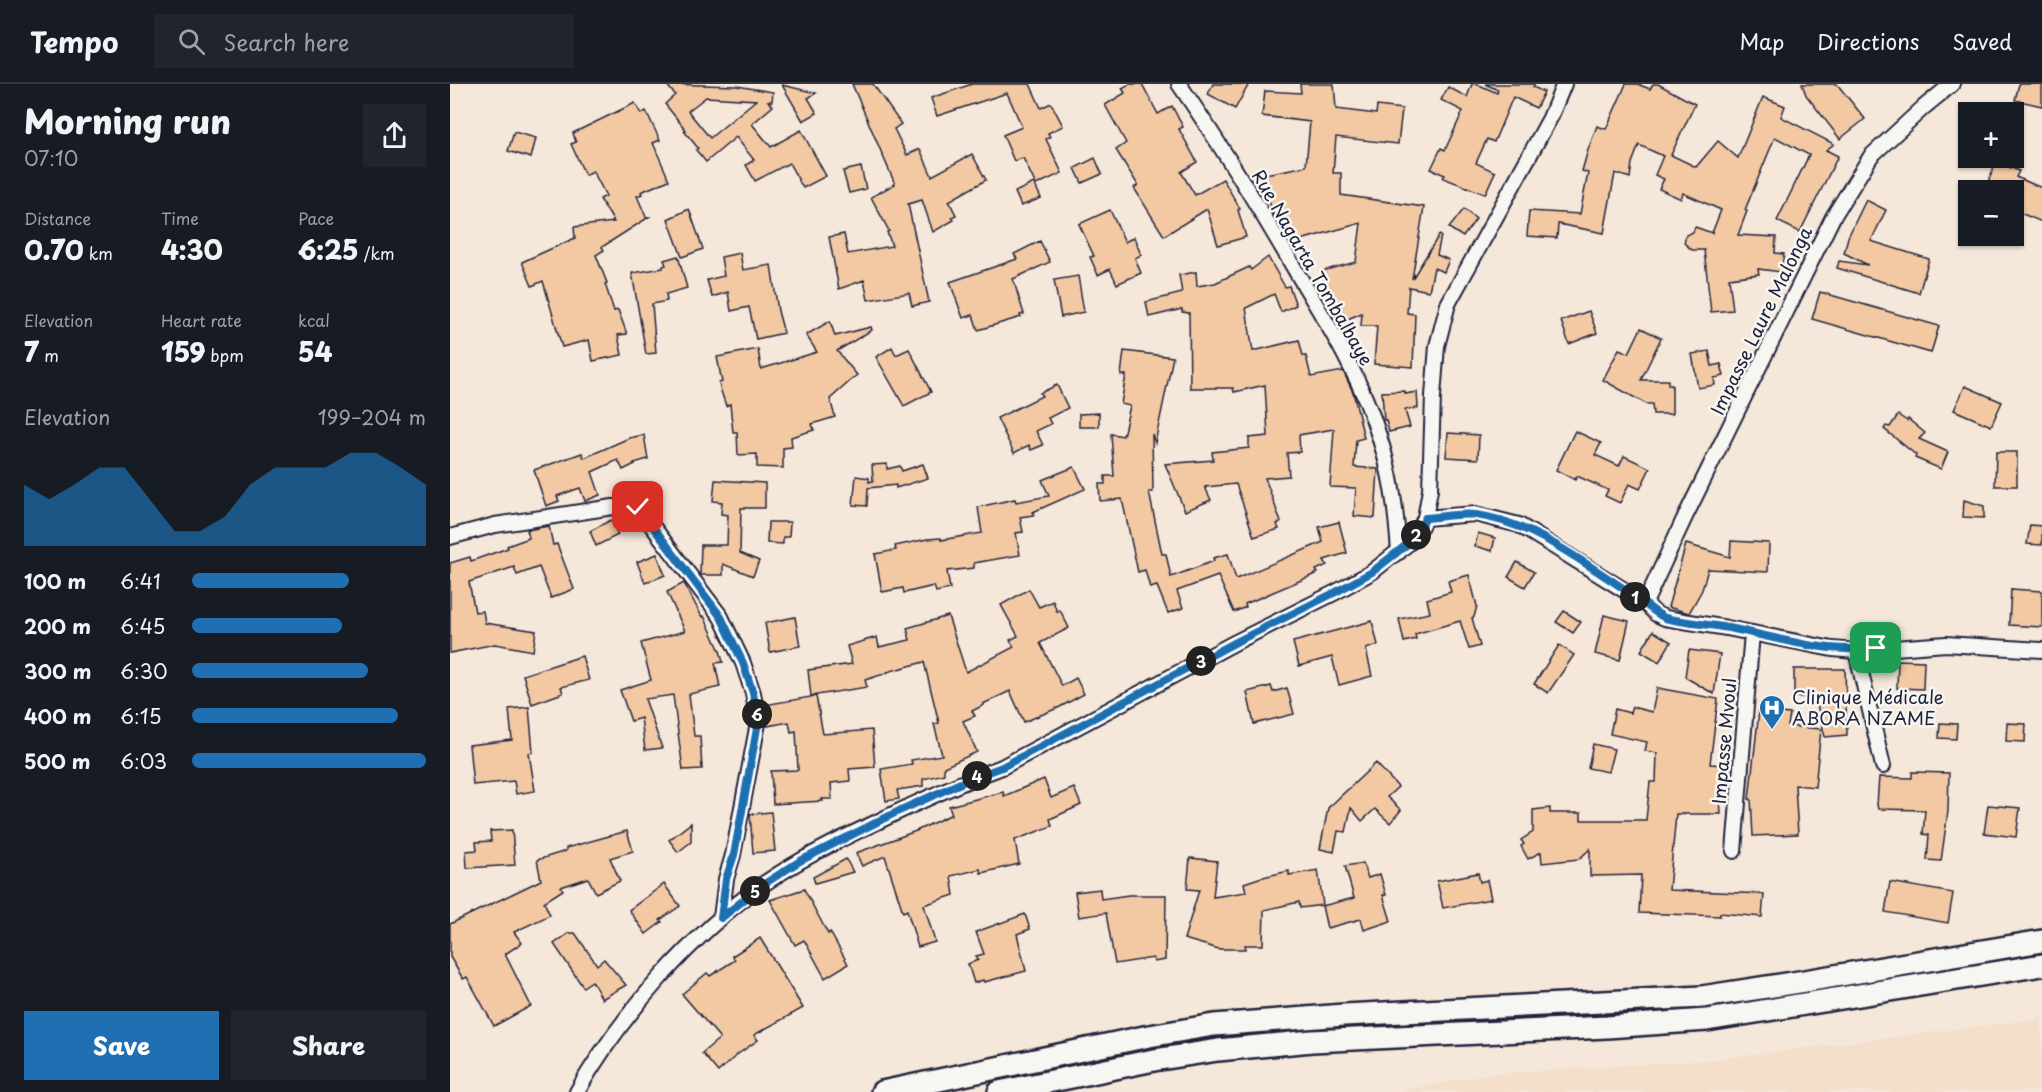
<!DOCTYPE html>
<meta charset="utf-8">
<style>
body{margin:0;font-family:"Playpen Sans",sans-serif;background:#20242c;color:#f1f3f6;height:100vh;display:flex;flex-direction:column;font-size:22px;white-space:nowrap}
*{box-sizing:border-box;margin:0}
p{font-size:20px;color:#9ea1a6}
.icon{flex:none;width:33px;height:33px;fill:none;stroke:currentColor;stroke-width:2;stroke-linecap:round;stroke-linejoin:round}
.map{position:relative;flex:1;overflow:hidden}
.details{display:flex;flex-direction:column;background:#171b24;width:450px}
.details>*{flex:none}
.fabs{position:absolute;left:1508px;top:18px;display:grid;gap:12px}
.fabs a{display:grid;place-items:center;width:66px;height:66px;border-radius:0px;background:#171b24;box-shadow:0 2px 4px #0004;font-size:30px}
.pin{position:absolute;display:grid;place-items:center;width:51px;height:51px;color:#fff;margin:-26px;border-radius:12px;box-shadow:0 3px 9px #0006}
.km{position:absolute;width:30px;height:30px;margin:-15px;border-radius:50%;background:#222;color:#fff;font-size:16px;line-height:30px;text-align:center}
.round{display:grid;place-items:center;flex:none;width:63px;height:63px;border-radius:0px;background:#20242c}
.summary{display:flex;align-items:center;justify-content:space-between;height:102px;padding:0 24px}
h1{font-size:33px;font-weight:800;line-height:45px}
.metrics{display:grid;grid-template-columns:repeat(3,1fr);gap:9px;height:102px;padding:6px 24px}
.metrics div{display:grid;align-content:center}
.metrics b{font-size:26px;font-weight:800}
.metrics small{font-size:16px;font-weight:400}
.metrics p{font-size:16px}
.chart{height:168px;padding:12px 24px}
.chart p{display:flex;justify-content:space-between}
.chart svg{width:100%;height:108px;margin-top:6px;fill:#1f6fb2;opacity:.7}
.cta{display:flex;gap:12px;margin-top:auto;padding:12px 24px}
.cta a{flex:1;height:69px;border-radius:0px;background:#1f6fb2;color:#fff;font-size:24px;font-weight:800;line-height:69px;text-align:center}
.cta a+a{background:#20242c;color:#f1f3f6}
ul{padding:0 24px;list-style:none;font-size:20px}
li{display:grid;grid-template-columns:96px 72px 1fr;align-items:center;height:45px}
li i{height:15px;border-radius:8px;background:#1f6fb2}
header{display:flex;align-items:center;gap:36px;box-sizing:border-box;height:84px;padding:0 30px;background:#171b24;border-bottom:2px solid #363941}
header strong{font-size:28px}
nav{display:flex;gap:33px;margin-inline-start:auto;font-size:21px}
.search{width:420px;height:54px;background:#20242c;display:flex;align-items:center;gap:15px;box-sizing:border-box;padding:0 21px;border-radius:0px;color:#9ea1a6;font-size:22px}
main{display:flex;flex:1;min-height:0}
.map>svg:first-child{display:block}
.built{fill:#f4dfca}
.building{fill:#f3c9a3;stroke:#22223b;stroke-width:1.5;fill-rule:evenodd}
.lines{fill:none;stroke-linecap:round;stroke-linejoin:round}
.minor-casing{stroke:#22223b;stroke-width:18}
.primary-casing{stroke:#22223b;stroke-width:26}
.minor{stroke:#f6f6f2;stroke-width:14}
.primary{stroke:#f6f6f2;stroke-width:21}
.route-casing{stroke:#fff;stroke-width:12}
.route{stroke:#1f6fb2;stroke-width:8}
.labels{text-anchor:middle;stroke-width:5;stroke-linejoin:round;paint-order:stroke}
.street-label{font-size:18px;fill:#22223b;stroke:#f6f6f2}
.poi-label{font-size:18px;fill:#22223b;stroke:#f6f6f2;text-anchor:start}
</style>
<header>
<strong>Tempo</strong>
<div class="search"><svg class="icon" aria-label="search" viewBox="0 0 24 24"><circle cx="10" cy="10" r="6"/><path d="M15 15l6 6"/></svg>Search here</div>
<nav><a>Map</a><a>Directions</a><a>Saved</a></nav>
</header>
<main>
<section class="details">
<div class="summary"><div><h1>Morning run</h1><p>07:10</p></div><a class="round"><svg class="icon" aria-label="share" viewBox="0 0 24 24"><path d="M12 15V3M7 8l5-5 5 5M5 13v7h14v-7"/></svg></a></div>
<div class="metrics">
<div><p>Distance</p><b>0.70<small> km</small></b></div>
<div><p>Time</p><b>4:30</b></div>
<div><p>Pace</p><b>6:25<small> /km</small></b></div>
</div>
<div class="metrics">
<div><p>Elevation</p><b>7<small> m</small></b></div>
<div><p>Heart rate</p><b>159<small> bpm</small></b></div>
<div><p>kcal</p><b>54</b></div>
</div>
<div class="chart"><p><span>Elevation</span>199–204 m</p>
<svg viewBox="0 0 160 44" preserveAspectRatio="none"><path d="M0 44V19L10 25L20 19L30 12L40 12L50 25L60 38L70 38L80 32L90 19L100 12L110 12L120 12L130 6L140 6L150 12L160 19V44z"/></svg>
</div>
<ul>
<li><b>100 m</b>6:41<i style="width:67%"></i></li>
<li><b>200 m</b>6:45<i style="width:64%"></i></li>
<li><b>300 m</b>6:30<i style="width:75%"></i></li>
<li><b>400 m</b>6:15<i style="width:88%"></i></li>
<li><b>500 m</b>6:03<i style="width:100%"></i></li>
</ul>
<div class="cta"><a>Save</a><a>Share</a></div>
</section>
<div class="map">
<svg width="1592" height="1008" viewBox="0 0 1592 1008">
<rect width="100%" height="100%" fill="#f5e8da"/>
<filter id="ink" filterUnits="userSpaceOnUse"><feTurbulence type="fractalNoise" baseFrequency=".0167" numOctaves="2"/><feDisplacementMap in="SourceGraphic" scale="12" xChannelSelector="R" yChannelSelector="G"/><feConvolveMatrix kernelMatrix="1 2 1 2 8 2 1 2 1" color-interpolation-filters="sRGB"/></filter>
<g filter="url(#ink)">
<polygon class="built" points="1592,934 1592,1008 947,1008 1036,990 1259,976"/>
<g class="building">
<path d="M 216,0 L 287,2 L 323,8 L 322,17 L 318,17 L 323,22 L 302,40 L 321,63 L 351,46 L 376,92 L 353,104 L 339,79 L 305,97 L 296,81 L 304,76 L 286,53 L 256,78 L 246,66 L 248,64 L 234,47 L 236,46 L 215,20 L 225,11 ZM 256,13 L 306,16 L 260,54 L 238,27 Z"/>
<polygon points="402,0 423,0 451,40 444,45 457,71 470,65 482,92 522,70 536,96 499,117 506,131 502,133 504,136 483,148 472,116 458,120 479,218 462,222 459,209 418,216 414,196 389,205 379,153 394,150 398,170 442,162 437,148 439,147 421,113 445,100"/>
<polygon points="522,0 580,0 591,24 601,19 613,42 598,49 600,53 596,55 612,89 586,101 573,74 564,77 553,51 572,43 557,9 487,32 481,14"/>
<polygon points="680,0 692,0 708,30 722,22 733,43 729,45 747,78 731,88 745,111 773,95 790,125 788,126 796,153 768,161 757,125 714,152 684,104 688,101 666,66 676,59 655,21 675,9 672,4"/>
<polygon points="763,0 799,0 785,25 758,10"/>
<polygon points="850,0 884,0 886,25 926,30 927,22 952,25 948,60 886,53 883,89 891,89 891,111 974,123 962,195 989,151 991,152 987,171 999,176 994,188 984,184 979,207 959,203 957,229 965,230 963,283 924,280 927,242 911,242 912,229 888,239 881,222 872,187 906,178 911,139 840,159 831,140 829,141 823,130 818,113 814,114 810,91 856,82 860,38 812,32 815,7 851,9"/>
<polygon points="1022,0 1027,0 1047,9 1048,6 1035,0 1085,0 1083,3 1094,8 1086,24 1063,13 1044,58 1037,55 1026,79 1045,88 1035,110 993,94 995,91 981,85 991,64 995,66 1013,27 991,16 998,3 1017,13"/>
<polygon points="1176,0 1187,0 1200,5 1203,0 1208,0 1245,20 1221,71 1246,83 1268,57 1288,74 1313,13 1335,22 1331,33 1384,60 1376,66 1388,72 1350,148 1327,137 1359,71 1325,53 1295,126 1297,127 1288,151 1326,153 1325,169 1334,170 1331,188 1308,185 1309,190 1279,194 1283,226 1261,228 1254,166 1242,166 1234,159 1236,151 1243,148 1245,143 1262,149 1271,126 1233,109 1231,115 1209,105 1214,95 1205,91 1213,72 1189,61 1182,79 1180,94 1165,89 1154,149 1108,140 1107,154 1077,152 1079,127 1130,130 1138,89 1132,87 1138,66 1147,42 1156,45"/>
<polygon points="1352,0 1387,0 1415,35 1390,55 1356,11"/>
<polygon points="1569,0 1592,0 1592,22 1565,16"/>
<polygon points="332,1 366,9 358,14 367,29 353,37"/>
<polygon points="185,19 191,30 196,27 210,56 203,59 219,96 191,108 192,110 187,112 196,133 199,133 152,163 154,166 146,171 157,199 155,200 164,227 168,226 177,250 168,251 172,271 143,277 139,256 112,263 93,197 82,202 72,178 125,154 124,143 164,138 150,115 156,112 143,87 135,91 121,60 126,58 123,49"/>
<polygon points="64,48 86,54 81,74 58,67"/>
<polygon points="645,74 652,90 632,99 625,84"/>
<polygon points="1546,78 1569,87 1566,93 1592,104 1592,138 1563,126 1563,106 1535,106"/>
<polygon points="411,83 416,105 399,109 393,87"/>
<polygon points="584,99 591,114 571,122 565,108"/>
<polygon points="1416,116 1436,126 1421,157 1479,175 1469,209 1387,184 1389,177 1418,181 1394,169 1398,153"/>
<polygon points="239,125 253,165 232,173 218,135"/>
<polygon points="1014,125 1026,135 1013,153 999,144"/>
<polygon points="660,126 675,158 684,153 691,171 685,174 691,189 667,200 660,185 648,191 640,173 644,172 629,140"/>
<polygon points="590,157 600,178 563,195 574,230 570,231 571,233 528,246 523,231 513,234 500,198 567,175 564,170"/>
<polygon points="290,169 293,186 321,181 328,227 334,249 306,255 299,223 281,227 278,208 262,213 257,196 274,192 271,173"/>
<polygon points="228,172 237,204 216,210 217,217 202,220 206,269 196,270 182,189 213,184 213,182 216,181 214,176"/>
<polygon points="818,173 835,203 839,202 846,221 831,228 824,210 796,224 803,267 849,256 853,272 856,272 861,293 893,287 903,308 914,354 906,356 904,383 928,385 925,434 904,432 906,404 880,403 884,345 849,351 850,368 837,369 839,392 815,394 831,438 827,440 829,445 804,453 786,400 755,403 761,416 735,427 715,380 763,376 762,368 799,364 799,354 818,352 815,301 784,308 783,304 740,304 739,229 732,228 732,225 699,233 696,218 732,209 729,191 746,188 747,202 765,199 799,183 801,186"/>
<polygon points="628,192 634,228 611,233 604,196"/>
<polygon points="1370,208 1489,242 1481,269 1362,235"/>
<polygon points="1139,227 1147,249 1119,260 1111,237"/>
<polygon points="380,237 385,252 421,243 422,246 387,267 407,291 380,315 385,333 362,340 364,346 341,353 342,363 333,364 333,384 307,383 307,370 288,371 287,348 283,348 280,320 276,322 271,307 269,299 272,298 267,273 308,265 311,285 367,268 356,251"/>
<polygon points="1191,244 1211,254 1191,296 1218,296 1218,301 1222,301 1222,330 1203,330 1202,320 1196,320 1153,296 1169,265 1179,269"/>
<polygon points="442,263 446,271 459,265 481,308 454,322 426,273"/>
<polygon points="674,267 723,273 705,359 702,350 703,408 699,408 712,470 716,470 721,493 764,477 763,474 778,470 786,495 873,458 869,443 889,438 897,469 874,476 877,481 866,486 868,489 795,520 796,523 784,528 768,492 727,507 733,524 718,529 707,502 700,504 695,486 688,488 672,415 650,417 649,400 655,400 655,392 664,392 661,350 673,352 680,322 671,320 676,291 671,291"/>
<polygon points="1259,267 1262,282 1271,280 1274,292 1264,294 1265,301 1248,304 1242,270"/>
<polygon points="607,301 618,324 598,334 601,340 586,347 593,361 581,366 579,361 564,369 547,334 592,312 590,309"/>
<polygon points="1515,302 1552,318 1541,342 1504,326"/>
<polygon points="955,307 955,310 967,308 968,324 955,326 960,343 939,348 936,336 934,336 932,308"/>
<polygon points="649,329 649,343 629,343 629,330"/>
<polygon points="1448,331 1457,337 1458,335 1475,349 1469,355 1498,368 1491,385 1465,374 1466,371 1434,345 1436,342 1440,343"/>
<polygon points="1125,347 1151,359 1145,371 1169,382 1174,372 1200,384 1190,405 1179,400 1170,419 1155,412 1158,406 1127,392 1125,396 1106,386"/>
<polygon points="998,349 1029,351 1028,375 996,373"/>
<polygon points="194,351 198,375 184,379 185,380 173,386 168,376 142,388 150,411 135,417 130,404 107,412 109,417 96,422 84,386 132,369 134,374 179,354"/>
<polygon points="1546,368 1567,368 1567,402 1545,402"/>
<polygon points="437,380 437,385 450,382 452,387 473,380 478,394 446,404 446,401 418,404 417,422 403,421 406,392 419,394 419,398 423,397 422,381"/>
<polygon points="624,383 635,405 583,428 584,431 570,433 573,448 566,449 570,471 524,479 524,484 497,487 500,505 486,508 484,502 454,509 453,504 432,508 425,470 446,466 445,462 477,455 491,454 491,456 532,449 528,423 565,415 566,418 599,412 592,396"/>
<polygon points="265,396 315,399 315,424 291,424 290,469 309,477 303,492 273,480 273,491 250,491 251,461 277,461 278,431 271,430 272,418 263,417"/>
<polygon points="1514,416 1534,422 1534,434 1513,433"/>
<polygon points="161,436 168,451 146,462 140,447"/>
<polygon points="318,438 340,438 339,453 333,453 333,460 317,459"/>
<polygon points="1580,441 1592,442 1592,461 1577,460"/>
<polygon points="99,442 103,461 107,460 124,505 101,514 89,483 67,491 64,483 19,498 25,528 33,527 35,539 86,547 83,567 45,560 0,569 0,479 20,473 21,477 58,464 57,462 79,454 77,446"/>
<polygon points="1028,449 1045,454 1042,467 1025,462"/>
<polygon points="1281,457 1319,459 1318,488 1258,485 1252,506 1239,529 1218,523 1236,460 1280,473"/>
<polygon points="207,470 215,491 195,499 187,478"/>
<polygon points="1067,478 1084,488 1075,503 1058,493"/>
<polygon points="1019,491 1027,522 1024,533 1022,534 1030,562 1019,565 1010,537 965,550 966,555 954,558 949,535 980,529 977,515 1001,508 998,497"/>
<polygon points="234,499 252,533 254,532 270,567 273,578 265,579 270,603 239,610 244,652 250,652 252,685 233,686 223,611 195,615 212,664 195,666 191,634 181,637 170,606 201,596 191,559 235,547 217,508"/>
<polygon points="579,505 589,523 603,517 607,528 610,526 619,544 590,559 612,602 626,594 634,610 610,623 574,638 560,607 533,620 534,621 522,627 525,632 513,637 527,668 494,683 494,690 473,695 473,702 447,706 449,715 436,717 431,685 462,680 461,676 492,671 484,640 489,639 474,578 437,588 437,589 415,596 417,603 361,612 358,586 402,580 397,562 427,553 429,563 460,556 457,544 498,532 516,588 564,563 560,556 568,552 551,521"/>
<polygon points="1561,505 1592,507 1592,543 1559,541"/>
<polygon points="1114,527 1131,538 1123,549 1106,538"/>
<polygon points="1154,531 1179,537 1170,576 1145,570"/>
<polygon points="345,533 350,562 320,568 315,539"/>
<polygon points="922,537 928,561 916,565 922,592 889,601 882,573 849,582 843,558"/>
<polygon points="1203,547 1221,558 1209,578 1191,567"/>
<polygon points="1109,561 1124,571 1098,609 1084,600"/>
<polygon points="1239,566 1270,570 1264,610 1235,593"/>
<polygon points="132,572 139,596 111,603 113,609 82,620 73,591"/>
<polygon points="1448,576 1474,577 1473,605 1447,604"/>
<polygon points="1344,585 1395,585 1397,651 1375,653 1365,613 1344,613"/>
<polygon points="821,602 823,608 837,604 844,630 804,640 797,608"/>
<polygon points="1207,604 1268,615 1260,680 1275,681 1273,715 1270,715 1271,730 1226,730 1219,806 1314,810 1312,833 1270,829 1270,832 1189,829 1191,791 1140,792 1140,765 1129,775 1092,779 1091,768 1078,775 1071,762 1074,760 1071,756 1083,748 1083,726 1100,724 1100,729 1131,729 1131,736 1196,736 1200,698 1206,698 1207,669 1195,667 1197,658 1160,650 1165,625 1180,629 1182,623 1202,628"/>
<polygon points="366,612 373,650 422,646 425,683 399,685 400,697 381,699 382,715 372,715 373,717 323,720 321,687 348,686 346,647 341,648 339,638 317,642 314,621"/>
<polygon points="79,623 83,668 79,669 85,707 66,710 64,697 23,701 19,661 62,656 59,625"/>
<polygon points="1309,627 1340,630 1338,642 1371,645 1365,703 1345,701 1348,750 1303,752 1301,715 1299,715"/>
<polygon points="1490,639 1507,640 1506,655 1489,654"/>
<polygon points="1557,639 1576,640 1575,658 1556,657"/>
<polygon points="1143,660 1164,665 1158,688 1138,684"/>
<polygon points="926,679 948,703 937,713 951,726 940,739 925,725 912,737 901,724 896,748 888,747 884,768 870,765 878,724"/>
<polygon points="1462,688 1499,689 1498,727 1491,777 1477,776 1479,751 1473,750 1475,726 1428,725 1427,721 1429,693 1462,694"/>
<polygon points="594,695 601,714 624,704 631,721 600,735 602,742 565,756 569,780 531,789 530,785 501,792 504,811 474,821 485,858 468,863 457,826 453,828 435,772 412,782 406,769 466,747 502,730 499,722 553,708 554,712"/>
<polygon points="1538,721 1570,724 1566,753 1534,749"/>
<polygon points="321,728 325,767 303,769 300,730"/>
<polygon points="241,739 241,758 228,768 219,756"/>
<polygon points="62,746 65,781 17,784 16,767 27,766 26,758 41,757 40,747"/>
<polygon points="177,747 183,767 160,774 170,797 146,809 138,794 111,803 113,806 94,818 100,831 64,848 72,859 55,870 81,922 44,942 17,893 13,895 0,873 0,840 91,796 87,776 116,767 116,764"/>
<polygon points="740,774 767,777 763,813 796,808 794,799 809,794 839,787 839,791 868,786 873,821 850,824 849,818 814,826 813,861 795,861 795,865 769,865 734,855 749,806 737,805"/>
<polygon points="396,775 403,788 365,799 363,793"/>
<polygon points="913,779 918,794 930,790 936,811 933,811 941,837 914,846 911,835 877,844 872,822 904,814 895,782"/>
<polygon points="1028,789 1030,798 1037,796 1041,815 993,824 987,797"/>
<polygon points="1440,798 1503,809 1498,839 1435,828"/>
<polygon points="214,800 230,822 210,836 212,838 196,850 179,826"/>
<polygon points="354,805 378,850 380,848 398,880 375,894 354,856 345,861 320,816"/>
<polygon points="650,805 651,815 679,811 716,811 715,876 704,878 703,874 665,880 656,829 629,833 625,808"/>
<polygon points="575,830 580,845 567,850 576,887 534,898 533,896 524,899 518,880 528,876 526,872 534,870 526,848"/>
<polygon points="119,849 125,849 147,881 154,875 176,901 152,915 142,897 133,903 104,860"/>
<polygon points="310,854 353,924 304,951 308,956 288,970 268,988 252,969 270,954 232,910 257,889 260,892 285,876 282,872"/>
</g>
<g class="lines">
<defs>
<g id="minor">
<path d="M 729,0 C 771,61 810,125 847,189 C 878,241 911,293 929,352 C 942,392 946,426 949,468"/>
<polyline points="975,434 1025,430 1069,441 1195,519 1206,530 1215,534 1277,544 1382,565 1406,567 1496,560 1592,566"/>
<polyline points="0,453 45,441 163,423 188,423 271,533 293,579 303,609 308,639 283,771 276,795 271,834"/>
<polyline points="1195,519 1234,435 1383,133 1421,72 1474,23 1502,0"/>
<polyline points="1406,567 1433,682"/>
<polyline points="1284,767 1302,549"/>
<path d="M 127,1008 C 170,932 243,849 315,799 C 350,775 388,756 427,738 C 468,718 509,699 552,683 L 786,558 L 886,508 L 922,488 L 964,455 L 975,434 L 980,406 L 983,312 L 987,262 L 998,220 L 1100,34 L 1114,0"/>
</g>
<g id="primary">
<polyline points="432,1008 699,952 764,941 894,931 1252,913 1349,898 1592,857"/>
<polyline points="549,1008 704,976 768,966 862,957 1157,943 1257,936 1592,881"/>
</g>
</defs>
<use href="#minor" class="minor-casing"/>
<use href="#primary" class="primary-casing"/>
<use href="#minor" class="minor"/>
<use href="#primary" class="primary"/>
</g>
</g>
<g class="lines" filter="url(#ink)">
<defs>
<path id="route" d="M 188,423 L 271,533 L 293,579 L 303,609 L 308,639 L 284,771 L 276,795 L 271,834 L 314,800 L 350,777 L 451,726 L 515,697 L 552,683 L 786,558 L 886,508 L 922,488 L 964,455 L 975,434 C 991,433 1010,429 1026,431 C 1082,438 1135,480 1182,510 C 1193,518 1203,528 1215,534 C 1236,539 1258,540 1279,544 C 1328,554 1377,570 1426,564"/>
</defs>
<use href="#route" class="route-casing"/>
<use href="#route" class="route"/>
</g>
<defs>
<symbol id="hospital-pin" viewBox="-11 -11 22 30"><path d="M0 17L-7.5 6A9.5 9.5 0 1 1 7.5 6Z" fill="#1f6fb2" stroke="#f6f6f2"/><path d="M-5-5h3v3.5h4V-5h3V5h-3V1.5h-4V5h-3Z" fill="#fff"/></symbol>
</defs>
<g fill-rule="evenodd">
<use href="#hospital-pin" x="1307" y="609" width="30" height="40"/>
</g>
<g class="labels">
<g class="street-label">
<text transform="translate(862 184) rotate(60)" y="6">Rue Nagarta Tombalbaye</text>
<text transform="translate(1312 237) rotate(-64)" y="6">Impasse Laure Malonga</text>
<text transform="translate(1275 657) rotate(-85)" y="6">Impasse Mvoul</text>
</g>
<g class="poi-label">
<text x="1342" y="620">Clinique Médicale<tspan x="1342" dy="21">ABORA NZAME</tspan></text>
</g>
</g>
</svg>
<div class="fabs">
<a>+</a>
<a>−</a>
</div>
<div class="pin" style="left:1426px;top:564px;background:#1e9e55"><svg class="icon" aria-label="arrive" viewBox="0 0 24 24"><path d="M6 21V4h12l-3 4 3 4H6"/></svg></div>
<div class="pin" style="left:188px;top:423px;background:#d93025"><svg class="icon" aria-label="check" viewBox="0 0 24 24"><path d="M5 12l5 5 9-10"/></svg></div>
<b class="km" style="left:1185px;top:513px">1</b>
<b class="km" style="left:966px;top:451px">2</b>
<b class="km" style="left:751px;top:577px">3</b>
<b class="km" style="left:527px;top:692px">4</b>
<b class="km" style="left:305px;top:807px">5</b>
<b class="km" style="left:307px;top:630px">6</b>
</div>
</main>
